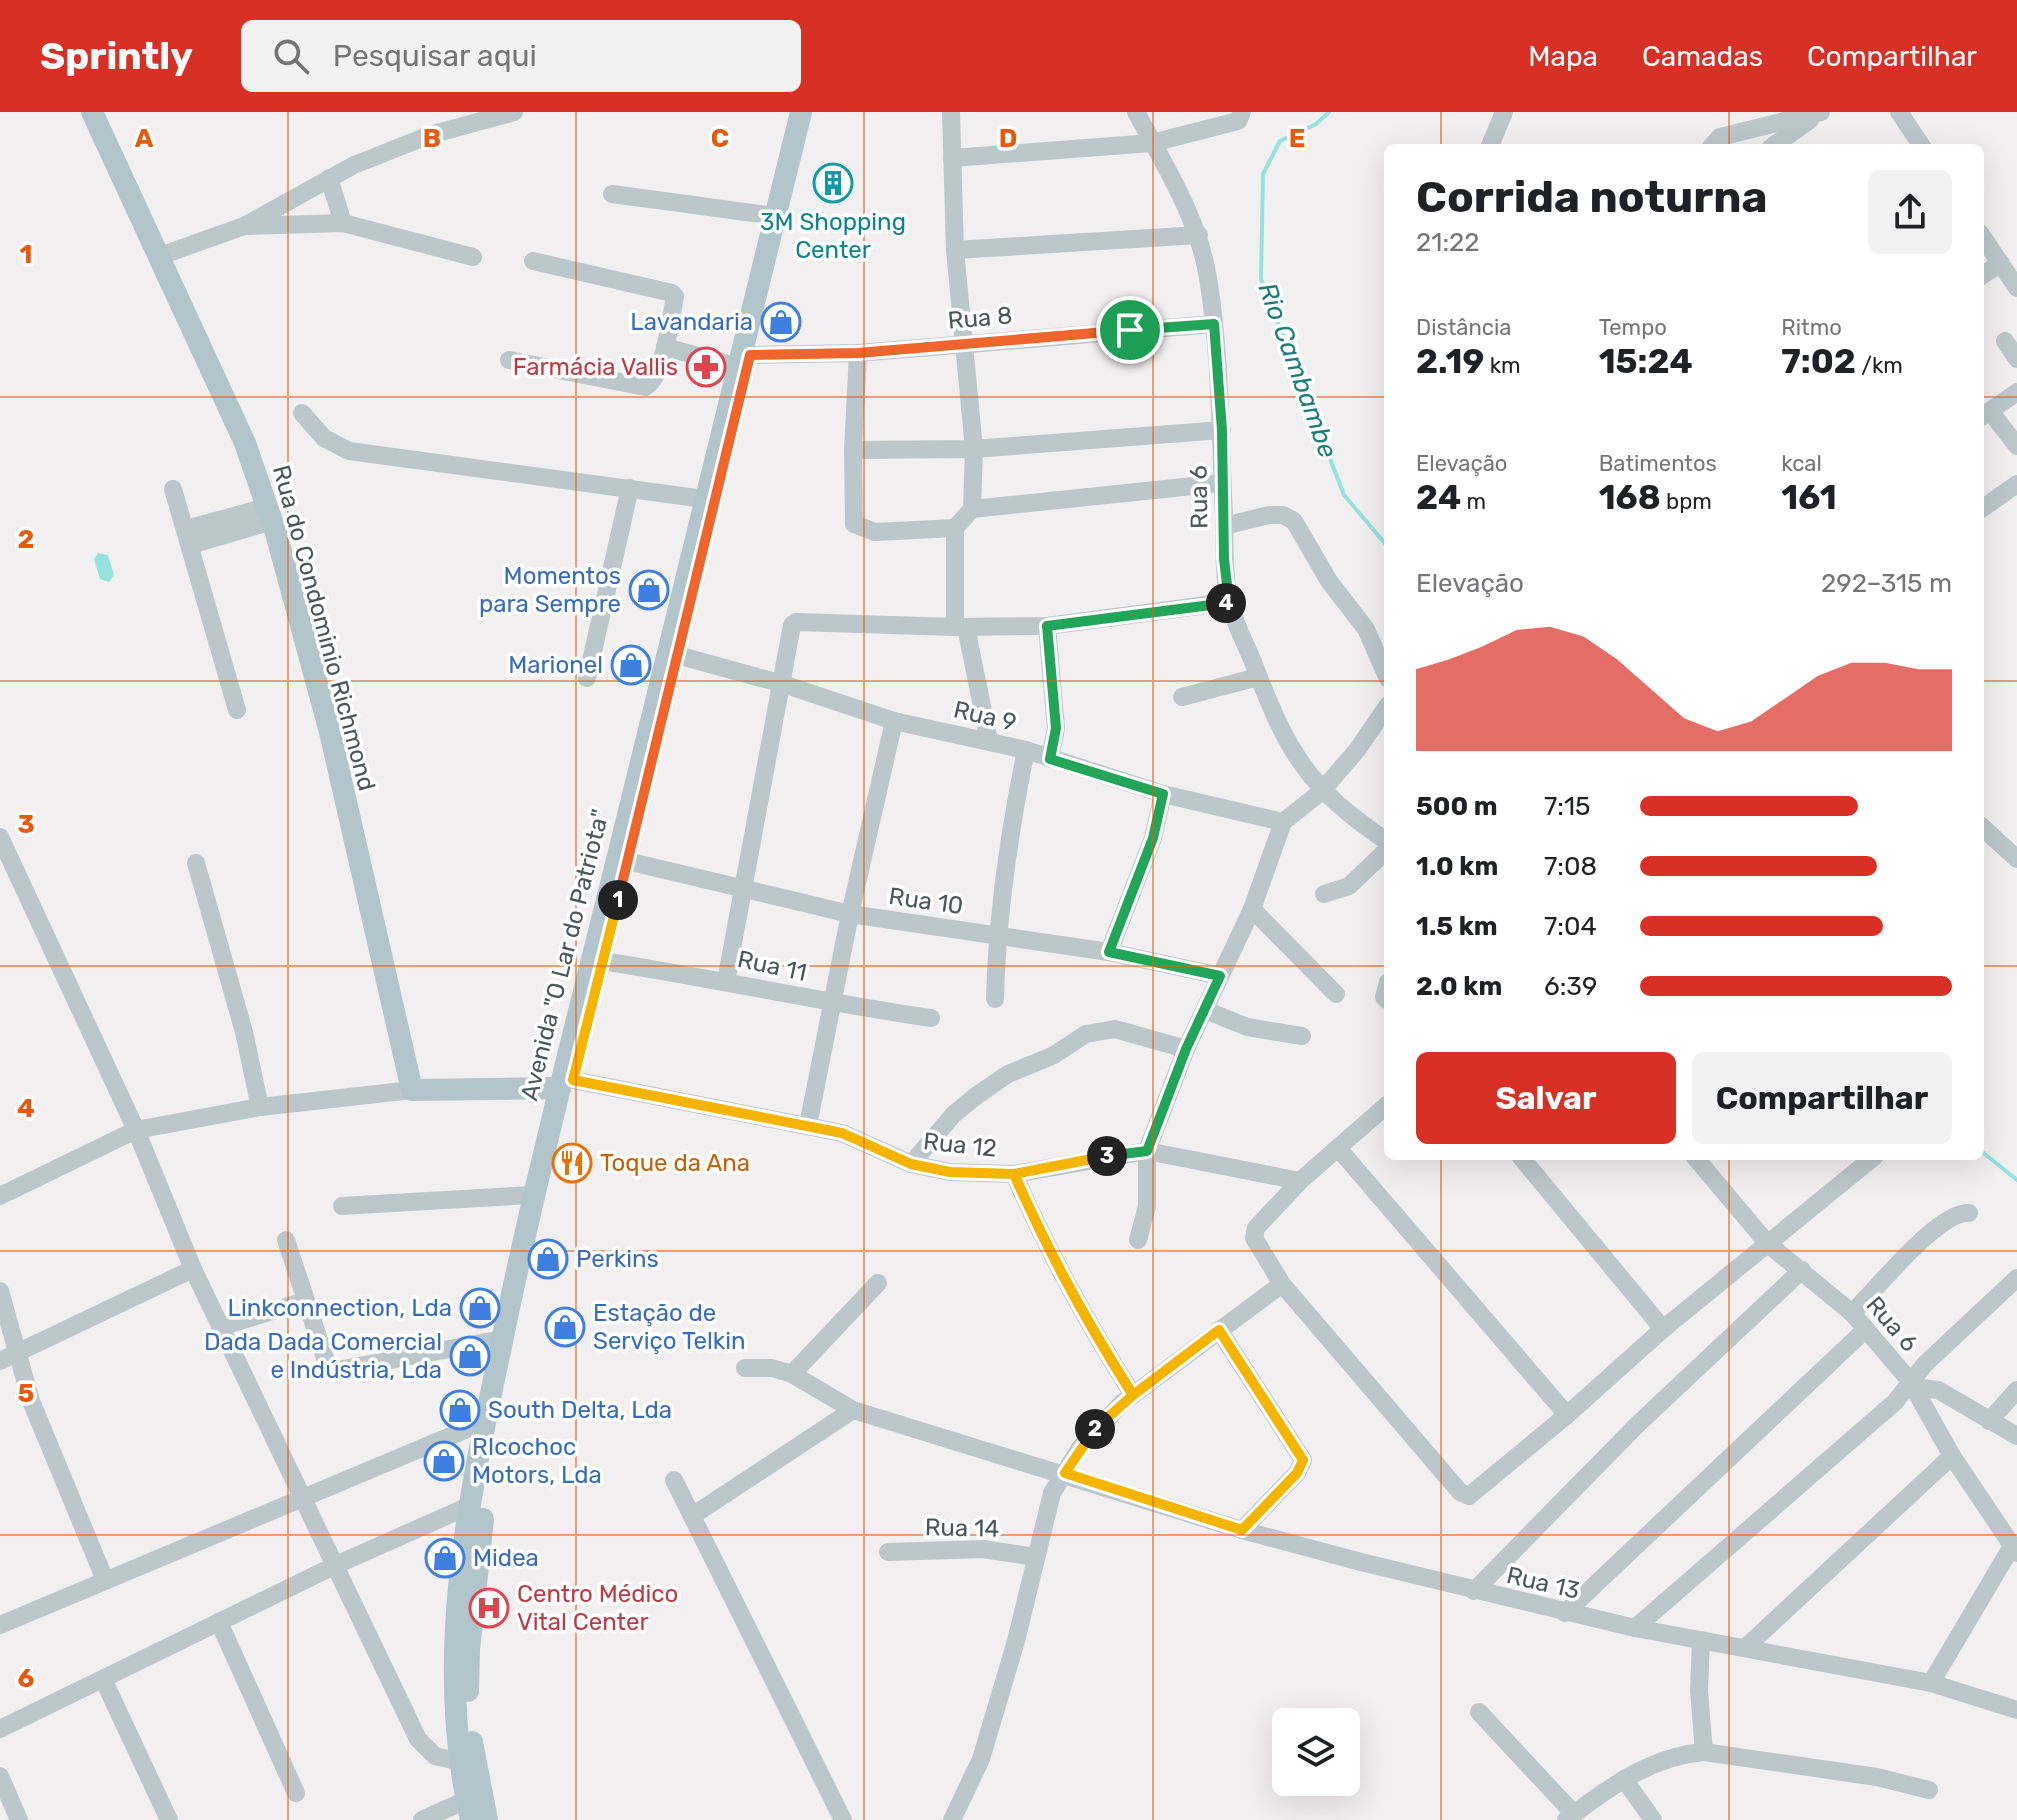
<!DOCTYPE html>
<html lang="pt">
<meta charset="utf-8">
<style>
body{margin:0;font-family:Rubik,sans-serif;background:#f2f2f2;color:#202124;height:100vh;display:flex;flex-direction:column;font-size:30px;white-space:nowrap}
*{box-sizing:border-box;margin:0}
p{font-size:26px;color:#757577}
.icon{flex:none;width:44px;height:44px;fill:none;stroke:currentColor;stroke-width:2;stroke-linecap:round;stroke-linejoin:round}
.map{position:relative;flex:1;overflow:hidden}
.details{position:absolute;left:1384px;top:32px;width:600px;height:1016px;display:flex;flex-direction:column;background:#fff;border-radius:12px;box-shadow:0 8px 32px #0002}
.details>*{flex:none}
.buttons{position:absolute;left:1272px;top:1596px;display:grid;gap:16px}
.buttons a{display:grid;place-items:center;width:88px;height:88px;border-radius:12px;background:#fff;box-shadow:0 8px 32px #0002;font-size:40px}
.pin{position:absolute;display:grid;place-items:center;width:68px;height:68px;color:#fff;margin:-34px;border:4px solid #fff;border-radius:50%;box-shadow:0 2px 8px #0007}
.km{position:absolute;width:40px;height:40px;margin:-20px;border-radius:50%;background:#222;color:#fff;font-size:22px;line-height:40px;text-align:center}
.round{display:grid;place-items:center;flex:none;width:84px;height:84px;border-radius:12px;background:#f2f2f2}
.overview{display:flex;align-items:center;justify-content:space-between;height:136px;padding:0 32px}
h1{font-size:44px;font-weight:700;line-height:60px}
.metrics{display:grid;grid-template-columns:repeat(3,1fr);gap:12px;height:136px;padding:8px 32px}
.metrics div{display:grid;align-content:center}
.metrics b{font-size:34px;font-weight:700}
.metrics small{font-size:22px;font-weight:400}
.metrics p{font-size:22px}
.chart{height:224px;padding:16px 32px}
.chart p{display:flex;justify-content:space-between}
.chart svg{width:100%;height:144px;margin-top:8px;fill:#d93025;opacity:.7}
.primary-button{display:flex;gap:16px;margin-top:auto;padding:16px 32px}
.primary-button a{flex:1;height:92px;border-radius:12px;background:#d93025;color:#fff;font-size:32px;font-weight:700;line-height:92px;text-align:center}
.primary-button a+a{background:#f2f2f2;color:#202124}
ul{padding:0 32px;list-style:none;font-size:26px}
li{display:grid;grid-template-columns:128px 96px 1fr;align-items:center;height:60px}
li i{height:20px;border-radius:10px;background:#d93025}
header{display:flex;align-items:center;gap:48px;box-sizing:border-box;height:112px;padding:0 40px;background:#d93025;color:#fff}
header strong{font-size:38px}
nav{display:flex;gap:44px;margin-inline-start:auto;font-size:28px}
.search{width:560px;height:72px;background:#f2f2f2;display:flex;align-items:center;gap:20px;box-sizing:border-box;padding:0 28px;border-radius:12px;color:#757577;font-size:30px}
.map>svg:first-child{display:block}
.water{fill:#95e2df}
.lines{fill:none;stroke-linecap:round;stroke-linejoin:round}
.stream{stroke:#95e2df;stroke-width:4}
.minor{stroke:#bcc7cb;stroke-width:18}
.major{stroke:#b2c5cb;stroke-width:22}
.split-1-casing{stroke:#fff;stroke-width:16}
.split-2-casing{stroke:#fff;stroke-width:16}
.split-3-casing{stroke:#fff;stroke-width:16}
.split-4-casing{stroke:#fff;stroke-width:16}
.split-5-casing{stroke:#fff;stroke-width:16}
.split-1{stroke:#f0652b;stroke-width:10}
.split-2{stroke:#f5b400;stroke-width:10}
.split-3{stroke:#f5b400;stroke-width:10}
.split-4{stroke:#22a559;stroke-width:10}
.split-5{stroke:#22a559;stroke-width:10}
.grid{fill:none;stroke:#e8590c;stroke-width:2;stroke-opacity:0.55}
.labels{text-anchor:middle;stroke-width:7;stroke-linejoin:round;paint-order:stroke}
.culture-label{font-size:24px;fill:#0d838f;stroke:#fff}
.street-label{font-size:24px;fill:#49575b;stroke:#fff}
.shop-label{font-size:24px;fill:#366cbe;stroke:#fff;text-anchor:end}
.health-label{font-size:24px;fill:#be3a42;stroke:#fff;text-anchor:end}
.food-label{font-size:24px;fill:#c56008;stroke:#fff;text-anchor:start}
.water-label{font-size:26px;font-style:italic;fill:#1a7f7b;stroke:#fff}
.grid-label{font-size:26px;text-anchor:middle;font-weight:bold;fill:#e8590c;stroke:#fff;stroke-width:7;stroke-linejoin:round;paint-order:stroke}
</style>
<header>
<strong>Sprintly</strong>
<div class="search"><svg class="icon" aria-label="search" viewBox="0 0 24 24"><circle cx="10" cy="10" r="6"/><path d="M15 15l6 6"/></svg>Pesquisar aqui</div>
<nav><a>Mapa</a><a>Camadas</a><a>Compartilhar</a></nav>
</header>
<div class="map">
<svg width="2017" height="1708" viewBox="0 0 2017 1708">
<rect width="100%" height="100%" fill="#f2eff0"/>
<polygon class="water" points="98,441 108,443 114,463 109,470 100,467 94,447"/>
<g class="lines">
<g class="stream">
<polyline points="1329,0 1316,12 1280,29 1263,62 1261,167 1344,383 1388,435"/>
<polyline points="1980,1038 2017,1068"/>
</g>
<g class="minor">
<polyline points="951,0 955,138 974,337 972,397"/>
<path d="M 1136,0 C 1165,54 1198,105 1208,166 C 1221,245 1220,324 1224,403 C 1225,431 1223,459 1229,488 C 1233,509 1245,530 1253,550 C 1287,639 1307,676 1388,730"/>
<polyline points="1899,0 1923,36"/>
<polyline points="1489,36 1504,0"/>
<polyline points="1710,36 1720,25 1821,0"/>
<polyline points="1770,36 1810,8"/>
<polyline points="952,46 1152,31 1238,9 1242,0"/>
<polyline points="329,66 343,111"/>
<polyline points="612,82 775,104"/>
<polyline points="247,114 343,111 473,145"/>
<polyline points="1980,121 2017,176"/>
<polyline points="955,138 1199,123"/>
<polyline points="160,144 244,114 354,53 430,23 514,0"/>
<polyline points="1980,165 2001,151"/>
<polyline points="2005,229 2017,247"/>
<polyline points="665,235 738,255"/>
<polyline points="858,241 853,338 854,412 875,420 955,416"/>
<polyline points="750,243 858,241 1214,212"/>
<path d="M 509,248 L 645,275 C 664,266 671,205 675,184 L 672,181 L 533,149"/>
<polyline points="1990,299 2017,334"/>
<polyline points="302,301 324,326 349,339 704,387"/>
<polyline points="1980,306 2017,280"/>
<polyline points="853,338 974,337 1222,318"/>
<polyline points="173,377 237,598"/>
<polyline points="1980,398 2017,372"/>
<polyline points="1224,414 1269,403 1283,403 1294,409 1329,469 1366,517 1388,567"/>
<polyline points="186,417 256,398"/>
<polyline points="190,433 262,412"/>
<polyline points="1047,514 1056,616 1050,647"/>
<polyline points="955,515 955,416 972,397 1222,371"/>
<polyline points="966,515 989,629"/>
<polyline points="677,543 783,572 894,609 1026,638 1163,682 1283,710"/>
<polyline points="587,566 630,376"/>
<polyline points="1182,585 1258,565"/>
<polyline points="1980,713 2017,747"/>
<polyline points="0,725 136,1018 193,1157 418,1627 435,1644 461,1650"/>
<polyline points="627,749 850,802 1109,840 1220,864"/>
<polyline points="196,751 244,920 260,995"/>
<polyline points="1324,782 1349,774 1388,737"/>
<polyline points="1252,797 1336,882"/>
<polyline points="1109,840 1153,726 1163,682"/>
<path d="M 602,849 C 712,866 821,890 931,906"/>
<polyline points="726,869 792,513 796,510 955,515 1047,514 1229,490"/>
<polyline points="1388,870 1384,885 1388,889"/>
<path d="M 995,887 C 997,802 1009,721 1026,638"/>
<polyline points="1205,898 1247,915 1302,924"/>
<polyline points="573,968 842,1021 911,1052 950,1060 1014,1062 1147,1039 1300,1069"/>
<polyline points="1388,992 1300,1069 1256,1116 1254,1126 1282,1172 1460,1380 1469,1384 1567,1303 1663,1217 1875,1044"/>
<polyline points="808,1013 850,802 894,609"/>
<polyline points="1338,1036 1567,1303"/>
<polyline points="1520,1044 1663,1217"/>
<polyline points="1694,1044 1768,1132 1852,1201 1910,1269 1952,1344 2017,1441"/>
<polyline points="911,1052 954,1002 976,984 1008,962 1052,944 1086,922 1115,917 1186,937"/>
<path d="M 1014,1062 C 1048,1140 1087,1211 1133,1283"/>
<polyline points="0,1084 136,1018 260,995 412,978"/>
<polyline points="342,1094 531,1083"/>
<polyline points="286,1128 327,1252 338,1258 502,1227"/>
<polyline points="1138,1128 1147,1094 1147,1039 1186,937 1252,797 1283,710 1321,680 1357,638 1388,593"/>
<polyline points="0,1179 31,1289 105,1468"/>
<path d="M 1852,1201 C 1875,1179 1939,1098 1969,1101"/>
<polyline points="220,1215 305,1189"/>
<polyline points="1219,1218 1303,1348 1297,1361 1242,1418"/>
<polyline points="0,1249 193,1157"/>
<polyline points="745,1256 772,1256 792,1262 853,1298 1242,1418 1361,1450 1635,1516 1931,1571 2017,1598"/>
<polyline points="792,1262 878,1171"/>
<polyline points="1914,1275 1938,1278 2017,1324"/>
<polyline points="1989,1309 2017,1278"/>
<polyline points="674,1368 843,1708"/>
<polyline points="692,1404 853,1298"/>
<polyline points="888,1440 983,1437 1035,1445"/>
<polyline points="1474,1479 1638,1312 1802,1158"/>
<polyline points="1565,1501 1866,1217"/>
<polyline points="219,1510 296,1681"/>
<polyline points="0,1513 484,1310"/>
<polyline points="1635,1516 1895,1290 1925,1252 2017,1166"/>
<polyline points="1701,1528 1699,1579 1704,1640"/>
<polyline points="1746,1535 1952,1344"/>
<polyline points="104,1569 169,1708"/>
<polyline points="1931,1571 2012,1434"/>
<polyline points="1479,1600 1574,1702"/>
<polyline points="0,1617 336,1453 471,1393"/>
<polyline points="0,1664 19,1708"/>
<polyline points="1624,1667 1653,1708"/>
<polyline points="422,1708 466,1688"/>
<polyline points="952,1708 981,1647 1016,1529 1052,1381 1080,1336 1122,1291 1282,1172"/>
<path d="M 1566,1708 C 1607,1676 1652,1644 1704,1640 L 1877,1665 L 1929,1678"/>
</g>
<g class="major">
<polyline points="92,0 245,331 276,421 330,620 412,978 557,976"/>
<polyline points="468,1579 469,1537 483,1407"/>
<polyline points="472,1630 487,1708"/>
<path d="M 471,1708 C 434,1550 467,1394 500,1239 C 533,1078 574,919 614,760 C 677,507 737,253 801,0"/>
</g>
</g>
<g class="lines">
<defs>
<polyline id="split-1" points="618,788 750,243 858,241 1130,218"/>
<path id="split-2" d="M 618,788 L 573,968 L 842,1021 L 911,1052 L 950,1060 L 1014,1062 C 1048,1140 1087,1211 1133,1283 L 1095,1317"/>
<path id="split-3" d="M 1095,1317 L 1065,1361 L 1242,1418 L 1297,1361 L 1303,1348 L 1219,1218 L 1133,1283 C 1087,1211 1048,1140 1014,1062 L 1107,1044"/>
<polyline id="split-4" points="1107,1044 1147,1039 1186,937 1220,864 1109,840 1153,726 1163,682 1050,647 1056,616 1047,514 1226,491"/>
<polyline id="split-5" points="1130,218 1214,212 1222,318 1224,447 1229,490 1226,491"/>
</defs>
<use href="#split-1" class="split-1-casing"/>
<use href="#split-2" class="split-2-casing"/>
<use href="#split-3" class="split-3-casing"/>
<use href="#split-4" class="split-4-casing"/>
<use href="#split-5" class="split-5-casing"/>
<use href="#split-1" class="split-1"/>
<use href="#split-2" class="split-2"/>
<use href="#split-3" class="split-3"/>
<use href="#split-4" class="split-4"/>
<use href="#split-5" class="split-5"/>
</g>
<path class="grid" d="M 288,0 L 288,1708M 576,0 L 576,1708M 864,0 L 864,1708M 1153,0 L 1153,1708M 1441,0 L 1441,36M 1729,0 L 1729,36M 0,285 L 1388,285M 1980,285 L 2017,285M 0,569 L 1388,569M 1980,569 L 2017,569M 0,854 L 1388,854M 1980,854 L 2017,854M 1441,1044 L 1441,1708M 1729,1044 L 1729,1708M 0,1139 L 2017,1139M 0,1423 L 2017,1423"/>
<defs>
<symbol id="building-ring" viewBox="-11 -11 22 22"><circle r="9.5" fill="#fff" stroke="#0f9aa8" stroke-width="1.5"/><path d="M-4-6H4V6H1V3H-1V6H-4ZM-2.5-4.3h1.7v1.8h-1.7ZM.8-4.3h1.7v1.8H.8ZM-2.5-1h1.7V.8h-1.7ZM.8-1h1.7V.8H.8Z" fill="#0f9aa8"/></symbol>
<symbol id="shop-ring" viewBox="-11 -11 22 22"><circle r="9.5" fill="#fff" stroke="#3f7fe0" stroke-width="1.5"/><path d="M-5-2.5h2.3a2.7 3.5 0 0 1 5.4 0H5L5.5 6h-11ZM-1.5-2.5h3a1.5 2.3 0 0 0-3 0Z" fill="#3f7fe0"/></symbol>
<symbol id="pharmacy-ring" viewBox="-11 -11 22 22"><circle r="9.5" fill="#fff" stroke="#e0444e" stroke-width="1.5"/><path d="M-2-6h4v4h4v4h-4v4h-4v-4h-4v-4h4Z" fill="#e0444e"/></symbol>
<symbol id="restaurant-ring" viewBox="-11 -11 22 22"><circle r="9.5" fill="#fff" stroke="#e8710a" stroke-width="1.5"/><path d="M-5-6h1v4h1v-4h1v4h1v-4h1v5L-1.5 .5V6h-2V.5L-5-1ZM5-6V6H3V1.5H1.5Q1.5-4 5-6Z" fill="#e8710a"/></symbol>
<symbol id="hospital-ring" viewBox="-11 -11 22 22"><circle r="9.5" fill="#fff" stroke="#e0444e" stroke-width="1.5"/><path d="M-5-5h3v3.5h4V-5h3V5h-3V1.5h-4V5h-3Z" fill="#e0444e"/></symbol>
</defs>
<g fill-rule="evenodd">
<use href="#building-ring" x="811" y="49" width="44" height="44"/>
<use href="#shop-ring" x="759" y="188" width="44" height="44"/>
<use href="#pharmacy-ring" x="684" y="233" width="44" height="44"/>
<use href="#shop-ring" x="627" y="456" width="44" height="44"/>
<use href="#shop-ring" x="609" y="531" width="44" height="44"/>
<use href="#restaurant-ring" x="550" y="1029" width="44" height="44"/>
<use href="#shop-ring" x="526" y="1125" width="44" height="44"/>
<use href="#shop-ring" x="458" y="1174" width="44" height="44"/>
<use href="#shop-ring" x="543" y="1193" width="44" height="44"/>
<use href="#shop-ring" x="448" y="1222" width="44" height="44"/>
<use href="#shop-ring" x="438" y="1276" width="44" height="44"/>
<use href="#shop-ring" x="422" y="1327" width="44" height="44"/>
<use href="#shop-ring" x="423" y="1424" width="44" height="44"/>
<use href="#hospital-ring" x="467" y="1474" width="44" height="44"/>
</g>
<g class="labels">
<g class="culture-label">
<text x="833" y="118">3M Shopping<tspan x="833" dy="28">Center</tspan></text>
</g>
<g class="street-label">
<text transform="translate(980 206) rotate(-5)" y="8">Rua 8</text>
<text transform="translate(1199 385) rotate(-91)" y="8">Rua 6</text>
<text transform="translate(324 516) rotate(75)" y="8">Rua do Condominio Richmond</text>
<text transform="translate(985 604) rotate(13)" y="8">Rua 9</text>
<text transform="translate(926 789) rotate(8)" y="8">Rua 10</text>
<text transform="translate(565 843) rotate(-76)" y="8">Avenida "O Lar do Patriota"</text>
<text transform="translate(772 854) rotate(12)" y="8">Rua 11</text>
<text transform="translate(960 1033) rotate(6)" y="8">Rua 12</text>
<text transform="translate(1892 1212) rotate(49)" y="8">Rua 6</text>
<text transform="translate(962 1416) rotate(1)" y="8">Rua 14</text>
<text transform="translate(1543 1471) rotate(13)" y="8">Rua 13</text>
</g>
<g class="shop-label">
<text x="753" y="218">Lavandaria</text>
<text x="621" y="472">Momentos<tspan x="621" dy="28">para Sempre</tspan></text>
<text x="603" y="561">Marionel</text>
<text x="576" y="1155" text-anchor="start">Perkins</text>
<text x="452" y="1204">Linkconnection, Lda</text>
<text x="593" y="1209" text-anchor="start">Estação de<tspan x="593" dy="28">Serviço Telkin</tspan></text>
<text x="442" y="1238">Dada Dada Comercial<tspan x="442" dy="28">e Indústria, Lda</tspan></text>
<text x="488" y="1306" text-anchor="start">South Delta, Lda</text>
<text x="472" y="1343" text-anchor="start">RIcochoc<tspan x="472" dy="28">Motors, Lda</tspan></text>
<text x="473" y="1454" text-anchor="start">Midea</text>
</g>
<g class="health-label">
<text x="678" y="263">Farmácia Vallis</text>
<text x="517" y="1490" text-anchor="start">Centro Médico<tspan x="517" dy="28">Vital Center</tspan></text>
</g>
<g class="food-label">
<text x="600" y="1059">Toque da Ana</text>
</g>
<g class="water-label">
<text transform="translate(1298 258) rotate(70)" y="9">Rio Cambambe</text>
</g>
</g>
<g class="grid-label">
<text x="144" y="35">A</text>
<text x="432" y="35">B</text>
<text x="720" y="35">C</text>
<text x="1008" y="35">D</text>
<text x="1297" y="35">E</text>
<text x="26" y="151">1</text>
<text x="26" y="436">2</text>
<text x="26" y="721">3</text>
<text x="26" y="1005">4</text>
<text x="26" y="1290">5</text>
<text x="26" y="1575">6</text>
</g>
</svg>
<div class="buttons">
<a><svg class="icon" aria-label="layers" viewBox="0 0 24 24"><path d="M12 4l9 5-9 5-9-5zM3 14l9 5 9-5"/></svg></a>
</div>
<div class="pin" style="left:1130px;top:218px;background:#1e9e55"><svg class="icon" aria-label="arrive" viewBox="0 0 24 24"><path d="M6 21V4h12l-3 4 3 4H6"/></svg></div>
<b class="km" style="left:618px;top:788px">1</b>
<b class="km" style="left:1095px;top:1317px">2</b>
<b class="km" style="left:1107px;top:1044px">3</b>
<b class="km" style="left:1226px;top:491px">4</b>
<section class="details">
<div class="overview"><div><h1>Corrida noturna</h1><p>21:22</p></div><a class="round"><svg class="icon" aria-label="share" viewBox="0 0 24 24"><path d="M12 15V3M7 8l5-5 5 5M5 13v7h14v-7"/></svg></a></div>
<div class="metrics">
<div><p>Distância</p><b>2.19<small> km</small></b></div>
<div><p>Tempo</p><b>15:24</b></div>
<div><p>Ritmo</p><b>7:02<small> /km</small></b></div>
</div>
<div class="metrics">
<div><p>Elevação</p><b>24<small> m</small></b></div>
<div><p>Batimentos</p><b>168<small> bpm</small></b></div>
<div><p>kcal</p><b>161</b></div>
</div>
<div class="chart"><p><span>Elevação</span>292–315 m</p>
<svg viewBox="0 0 160 44" preserveAspectRatio="none"><path d="M0 44V19L10 16L20 12L30 7L40 6L50 9L60 16L70 25L80 34L90 38L100 35L110 28L120 21L130 17L140 17L150 19L160 19V44z"/></svg>
</div>
<ul>
<li><b>500 m</b>7:15<i style="width:70%"></i></li>
<li><b>1.0 km</b>7:08<i style="width:76%"></i></li>
<li><b>1.5 km</b>7:04<i style="width:78%"></i></li>
<li><b>2.0 km</b>6:39<i style="width:100%"></i></li>
</ul>
<div class="primary-button"><a>Salvar</a><a>Compartilhar</a></div>
</section>
</div>
